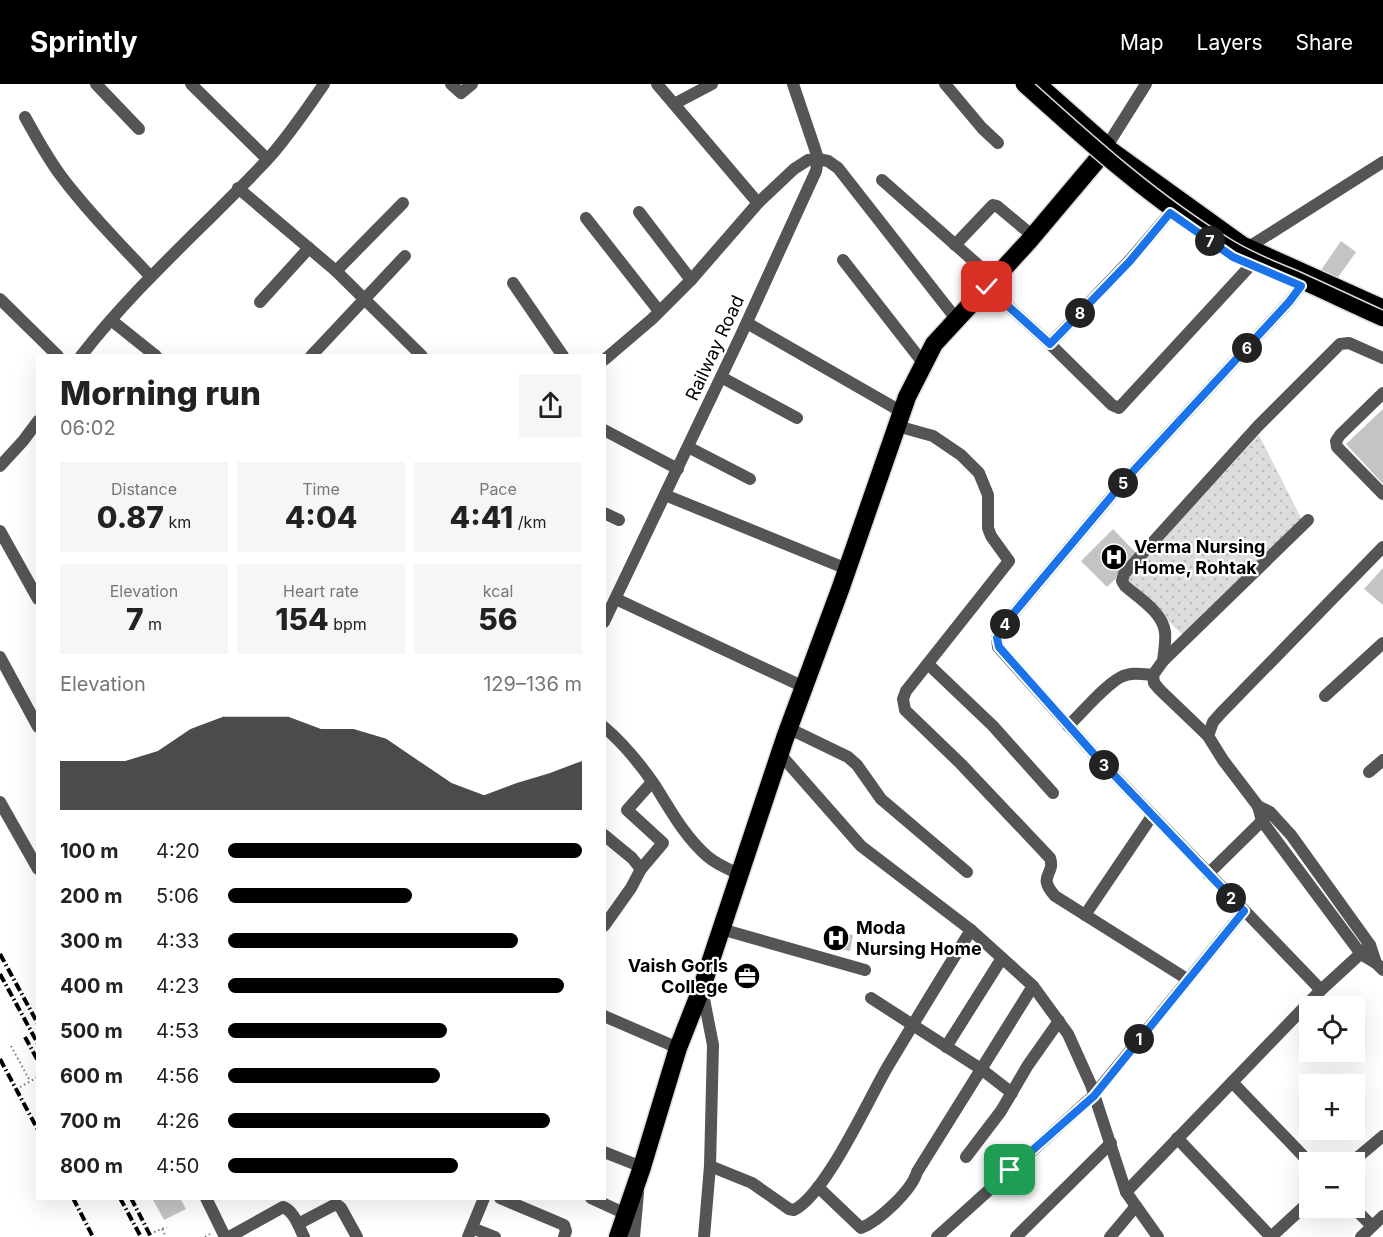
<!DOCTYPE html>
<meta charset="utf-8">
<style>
body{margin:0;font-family:Inter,sans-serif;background:#f6f6f6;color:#222;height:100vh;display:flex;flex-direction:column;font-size:22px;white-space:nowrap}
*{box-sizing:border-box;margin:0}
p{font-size:20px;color:#767676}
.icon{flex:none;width:33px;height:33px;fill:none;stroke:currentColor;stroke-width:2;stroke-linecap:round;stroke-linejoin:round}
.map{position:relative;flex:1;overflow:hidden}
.drawer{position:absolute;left:36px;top:270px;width:570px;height:846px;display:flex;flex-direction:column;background:#fff;border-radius:0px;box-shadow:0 6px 24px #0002}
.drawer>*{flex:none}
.fabs{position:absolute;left:1299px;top:912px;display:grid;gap:12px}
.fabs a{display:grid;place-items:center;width:66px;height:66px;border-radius:0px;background:#fff;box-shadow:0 6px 24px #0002;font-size:30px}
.pin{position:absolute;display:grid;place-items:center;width:51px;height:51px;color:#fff;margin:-26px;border-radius:12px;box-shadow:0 3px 9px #0006}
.km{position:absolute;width:30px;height:30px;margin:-15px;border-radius:50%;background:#222;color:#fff;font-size:16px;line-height:30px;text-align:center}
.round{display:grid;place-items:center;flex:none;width:63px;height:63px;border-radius:0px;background:#f6f6f6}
.headline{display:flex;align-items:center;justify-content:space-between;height:102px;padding:0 24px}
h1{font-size:33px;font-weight:800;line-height:45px}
.figures{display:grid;grid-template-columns:repeat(3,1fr);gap:9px;height:102px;padding:6px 24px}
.figures div{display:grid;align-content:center;border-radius:0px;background:#f6f6f6;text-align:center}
.figures b{font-size:30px;font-weight:800}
.figures small{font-size:16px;font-weight:400}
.figures p{font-size:16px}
.chart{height:168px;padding:12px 24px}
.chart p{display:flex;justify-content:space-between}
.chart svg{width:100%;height:108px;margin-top:6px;fill:#000;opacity:.7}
ul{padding:0 24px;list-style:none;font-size:20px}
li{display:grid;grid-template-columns:96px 72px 1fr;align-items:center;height:45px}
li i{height:15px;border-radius:8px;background:#000}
header{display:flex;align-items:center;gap:36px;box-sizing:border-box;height:84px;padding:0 30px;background:#000;color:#fff}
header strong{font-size:28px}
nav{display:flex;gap:33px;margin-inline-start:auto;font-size:21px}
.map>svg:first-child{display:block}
.park{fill:url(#park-dots)}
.building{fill:#c4c4c4}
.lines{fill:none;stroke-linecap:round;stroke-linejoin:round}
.major-casing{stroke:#dbdbdb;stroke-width:18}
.highway-casing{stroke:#dbdbdb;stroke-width:21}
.path{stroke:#777;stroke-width:2;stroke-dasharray:1.5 3;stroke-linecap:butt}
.minor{stroke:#555;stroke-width:12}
.major{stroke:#000;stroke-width:15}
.highway{stroke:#000;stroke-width:18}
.rail{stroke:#000;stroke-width:4;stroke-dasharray:9 3 1.5 3;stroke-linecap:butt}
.major-bridge-casing{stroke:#dbdbdb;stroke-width:18;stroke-linecap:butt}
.major-bridge{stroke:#000;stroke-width:15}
.route-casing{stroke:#fff;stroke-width:12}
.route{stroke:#1a73e8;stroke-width:8}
.labels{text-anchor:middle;stroke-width:4.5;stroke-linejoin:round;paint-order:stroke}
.street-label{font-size:18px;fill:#000;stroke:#fff}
.poi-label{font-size:18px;font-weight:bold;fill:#000;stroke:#fff;text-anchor:start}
</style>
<header>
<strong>Sprintly</strong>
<nav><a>Map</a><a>Layers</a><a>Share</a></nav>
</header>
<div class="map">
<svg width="1383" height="1153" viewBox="0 0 1383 1153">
<defs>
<pattern id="park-dots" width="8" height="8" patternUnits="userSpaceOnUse" patternTransform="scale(1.5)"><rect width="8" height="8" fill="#dcdcdc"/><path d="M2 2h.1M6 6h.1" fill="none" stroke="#bbb" stroke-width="1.8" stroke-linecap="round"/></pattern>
</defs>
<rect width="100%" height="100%" fill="#fff"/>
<polygon class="park" points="1259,351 1301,434 1199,547 1188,556 1126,496"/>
<g class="building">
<polygon points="1341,157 1356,168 1334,199 1319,189"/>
<polygon points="1383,325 1383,400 1346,360"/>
<polygon points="1113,445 1139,472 1107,503 1081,477"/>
<polygon points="1383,484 1383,521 1364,505"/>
<polygon points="828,846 853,851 850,867 825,862"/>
<polygon points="152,1114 180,1114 186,1125 164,1136"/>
</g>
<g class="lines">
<defs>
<polyline id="major" points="1107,62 1243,160 1383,223"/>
<polyline id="highway" points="618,1153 642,1083 678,964 702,903 785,654 841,503 907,313 934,260 1028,158 1098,75 1107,62 1037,0"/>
</defs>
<use href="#major" class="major-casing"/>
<use href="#highway" class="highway-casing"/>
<g class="path">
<polyline points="11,962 30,997"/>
<polyline points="20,1003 38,993"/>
<polyline points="162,1145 166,1153"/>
<polyline points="154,1148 167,1143"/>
<polyline points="205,1153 210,1150"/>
</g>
<g class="minor">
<polyline points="96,0 139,45"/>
<polyline points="191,0 267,75"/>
<polyline points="451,0 461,9 472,0"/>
<polyline points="657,0 758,119"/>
<polyline points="945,0 982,44 998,59"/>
<polyline points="674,20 712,0"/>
<path d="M 25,33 C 36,53 47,73 61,92 C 88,128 120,160 150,192"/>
<polyline points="1107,62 1146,0"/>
<polyline points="882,96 994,195"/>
<polyline points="238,104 336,187 422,272"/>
<polyline points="639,128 691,196"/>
<polyline points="586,134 659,227"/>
<polyline points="955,161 993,121 997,122 1033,152"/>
<polyline points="1244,166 1383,78"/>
<polyline points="843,176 924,280"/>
<polyline points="336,187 403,119"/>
<polyline points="513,199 563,272"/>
<polyline points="1301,202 1289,218 1126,395 1002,543 997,554 998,563 1093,669 1321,906"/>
<polyline points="987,203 1050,260 1112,321 1119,324 1251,181"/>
<polyline points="0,215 58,272"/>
<polyline points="260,218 309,164"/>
<polyline points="111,236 156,272"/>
<polyline points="747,239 902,328"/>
<polyline points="1050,260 1129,177 1170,129"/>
<path d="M 81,272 C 137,200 205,142 267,76 C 288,53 306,26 324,0"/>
<polyline points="311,272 405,172"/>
<polyline points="604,276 652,235 691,196 758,119 794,85 808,76 818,75 828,77 838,84 957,236"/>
<polyline points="721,293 797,334"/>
<polyline points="1383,309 1340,351 1336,357 1337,363 1383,410"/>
<path d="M 897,342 L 933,352 L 961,371 L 979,389 L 988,411 L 988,444 L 991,452 L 1009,477 L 906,607 L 903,615 L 905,626 L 961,680 L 1050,774 C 1056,791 1036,791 1055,812 L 1187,895"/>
<polyline points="604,346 678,385"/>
<polyline points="688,363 750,395"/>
<polyline points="0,382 23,357 38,337"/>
<polyline points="665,411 847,485"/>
<polyline points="604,429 619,436"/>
<polyline points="0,447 38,515"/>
<polyline points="616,515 804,603"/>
<polyline points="604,538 741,251 816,87 818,75 815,65 793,0"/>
<polyline points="0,573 38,643"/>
<path d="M 1163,577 C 1164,568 1166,557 1165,548 C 1163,529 1139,514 1125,502 L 1122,497 L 1124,490 L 1258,342 L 1340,260 L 1349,259 L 1383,274"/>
<polyline points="928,580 993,642 1053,709"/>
<polyline points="1325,612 1383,559"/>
<path d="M 1068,642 C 1082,629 1105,601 1121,593 C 1131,588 1142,590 1153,591"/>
<path d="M 604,643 C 623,659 640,680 654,700 C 670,725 684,752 707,772 C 716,780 728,785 739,790"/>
<polyline points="788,644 848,673 857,681 881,715 967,788"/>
<polyline points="1208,652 1160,606 1154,599 1153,591 1163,577 1308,436"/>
<polyline points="780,670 861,762 971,846 1033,902 1068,950 1091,1001 1126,1108 1158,1153"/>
<polyline points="1369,688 1383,676"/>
<polyline points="0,718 38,785"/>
<polyline points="1258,722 1262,737 1361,870 1376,879 1383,886"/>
<polyline points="604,751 632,774 641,785 631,804 604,842"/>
<polyline points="641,785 663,759 627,726 652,698"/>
<polyline points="1208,790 1267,732"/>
<polyline points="1085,831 1152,732"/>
<polyline points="721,845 865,886"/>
<polyline points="1376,879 1370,861 1291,751 1270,728 1258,722 1223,676 1208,652 1213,638 1221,629 1383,463"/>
<polyline points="702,905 713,961 710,1082 704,1153"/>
<polyline points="871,914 981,985 1012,1009"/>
<polyline points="604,932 678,964"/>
<polyline points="946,963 1002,874"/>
<polyline points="1232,998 1310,1079"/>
<polyline points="1177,1054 1271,1153"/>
<polyline points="604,1068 642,1083"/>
<polyline points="966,1073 1001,1027 1028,981 1059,937"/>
<polyline points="1352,1078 1383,1052"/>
<path d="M 710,1082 L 752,1099 L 789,1125 L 794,1126 C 826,1110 868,1016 888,982 C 915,937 943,891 971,846"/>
<path d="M 818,1103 L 861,1144 C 879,1137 912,1106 917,1088 L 1033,902"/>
<polyline points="1126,1108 1321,906 1370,861"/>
<polyline points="206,1114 225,1153"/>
<polyline points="500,1114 564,1141 566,1147 564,1153"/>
<polyline points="591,1114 626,1130"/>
<polyline points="1354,1124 1372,1142"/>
<polyline points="298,1140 336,1120 341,1124 357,1153"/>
<polyline points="472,1144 495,1153"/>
<path d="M 229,1153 L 283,1123 C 294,1127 299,1143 304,1153"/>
<polyline points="468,1153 484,1114"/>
<polyline points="634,1153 638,1109"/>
<polyline points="937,1153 1093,1012 1244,827"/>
<polyline points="1016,1153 1111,1059"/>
<polyline points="1110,1153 1136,1122"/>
<polyline points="1271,1153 1310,1117"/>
<polyline points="1361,1153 1383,1132"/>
</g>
<use href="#major" class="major"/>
<use href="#highway" class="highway"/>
<g class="rail">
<polyline points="0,870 38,940"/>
<polyline points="0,890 38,960"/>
<polyline points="25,953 38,977"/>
<polyline points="0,975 38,1046"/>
<polyline points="73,1114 93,1153"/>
<polyline points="120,1114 141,1153"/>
<polyline points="131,1114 151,1153"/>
</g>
<defs>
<path id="major-bridge" d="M 1023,0 C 1086,57 1152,117 1226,162 C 1248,176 1272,185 1296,195 C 1325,208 1354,222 1383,235"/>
</defs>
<use href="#major-bridge" class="major-bridge-casing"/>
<use href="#major-bridge" class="major-bridge"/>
</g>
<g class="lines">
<defs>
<polyline id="route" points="987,203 1050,260 1130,177 1170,129 1233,173 1301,202 1289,218 1126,395 1002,543 997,554 999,563 1093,669 1244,827 1094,1012 1010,1086"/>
</defs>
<use href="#route" class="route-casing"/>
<use href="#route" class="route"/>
</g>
<defs>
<symbol id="hospital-disc" viewBox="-11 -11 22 22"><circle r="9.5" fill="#000" stroke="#fff"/><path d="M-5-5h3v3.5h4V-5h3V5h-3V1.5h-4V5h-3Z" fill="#fff"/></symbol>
<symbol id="office-disc" viewBox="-11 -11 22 22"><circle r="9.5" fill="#000" stroke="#fff"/><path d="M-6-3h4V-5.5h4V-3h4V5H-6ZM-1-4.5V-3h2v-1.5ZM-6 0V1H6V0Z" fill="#fff"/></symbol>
</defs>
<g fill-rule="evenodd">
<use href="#hospital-disc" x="1099" y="458" width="30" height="30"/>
<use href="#hospital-disc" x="821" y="839" width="30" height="30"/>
<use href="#office-disc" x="732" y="877" width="30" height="30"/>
</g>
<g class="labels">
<g class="street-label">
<text transform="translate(715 264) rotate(-65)" y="6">Railway Road</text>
</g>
<g class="poi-label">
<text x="1134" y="469">Verma Nursing<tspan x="1134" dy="21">Home, Rohtak</tspan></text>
<text x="856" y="850">Moda<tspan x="856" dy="21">Nursing Home</tspan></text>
<text x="728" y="888" text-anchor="end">Vaish Gorls<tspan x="728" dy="21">College</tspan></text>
</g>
</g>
</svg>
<div class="fabs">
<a><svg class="icon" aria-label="locate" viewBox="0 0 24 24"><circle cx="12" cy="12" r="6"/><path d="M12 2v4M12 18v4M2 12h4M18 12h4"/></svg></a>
<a>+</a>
<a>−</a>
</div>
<div class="pin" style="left:1010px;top:1086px;background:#1e9e55"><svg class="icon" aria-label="arrive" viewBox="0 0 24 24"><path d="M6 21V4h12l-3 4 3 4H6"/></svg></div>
<div class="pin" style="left:987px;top:203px;background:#d93025"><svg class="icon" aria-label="check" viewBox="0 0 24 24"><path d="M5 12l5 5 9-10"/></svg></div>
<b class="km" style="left:1139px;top:955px">1</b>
<b class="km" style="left:1231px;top:814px">2</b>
<b class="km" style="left:1104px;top:681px">3</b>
<b class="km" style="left:1005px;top:540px">4</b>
<b class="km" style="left:1123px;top:399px">5</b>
<b class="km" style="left:1247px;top:264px">6</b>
<b class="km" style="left:1210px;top:157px">7</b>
<b class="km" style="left:1080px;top:229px">8</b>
<section class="drawer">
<div class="headline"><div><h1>Morning run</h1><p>06:02</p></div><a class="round"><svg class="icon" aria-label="share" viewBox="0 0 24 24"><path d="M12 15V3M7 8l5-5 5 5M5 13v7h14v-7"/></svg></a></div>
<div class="figures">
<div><p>Distance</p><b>0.87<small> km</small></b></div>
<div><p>Time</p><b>4:04</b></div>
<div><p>Pace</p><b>4:41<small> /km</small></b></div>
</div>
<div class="figures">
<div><p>Elevation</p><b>7<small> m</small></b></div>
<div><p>Heart rate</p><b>154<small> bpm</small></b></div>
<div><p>kcal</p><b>56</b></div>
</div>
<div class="chart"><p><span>Elevation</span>129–136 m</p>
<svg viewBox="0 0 160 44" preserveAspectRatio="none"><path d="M0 44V24L10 24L20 24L30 20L40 11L50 6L60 6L70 6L80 11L90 11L100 15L110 24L120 33L130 38L140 33L150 29L160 24V44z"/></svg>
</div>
<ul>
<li><b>100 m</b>4:20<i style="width:100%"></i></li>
<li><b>200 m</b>5:06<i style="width:52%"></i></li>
<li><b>300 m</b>4:33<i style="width:82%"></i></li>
<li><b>400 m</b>4:23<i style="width:95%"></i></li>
<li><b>500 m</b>4:53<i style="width:62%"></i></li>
<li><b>600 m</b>4:56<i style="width:60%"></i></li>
<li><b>700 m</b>4:26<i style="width:91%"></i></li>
<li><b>800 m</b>4:50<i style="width:65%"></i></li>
</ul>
</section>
</div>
